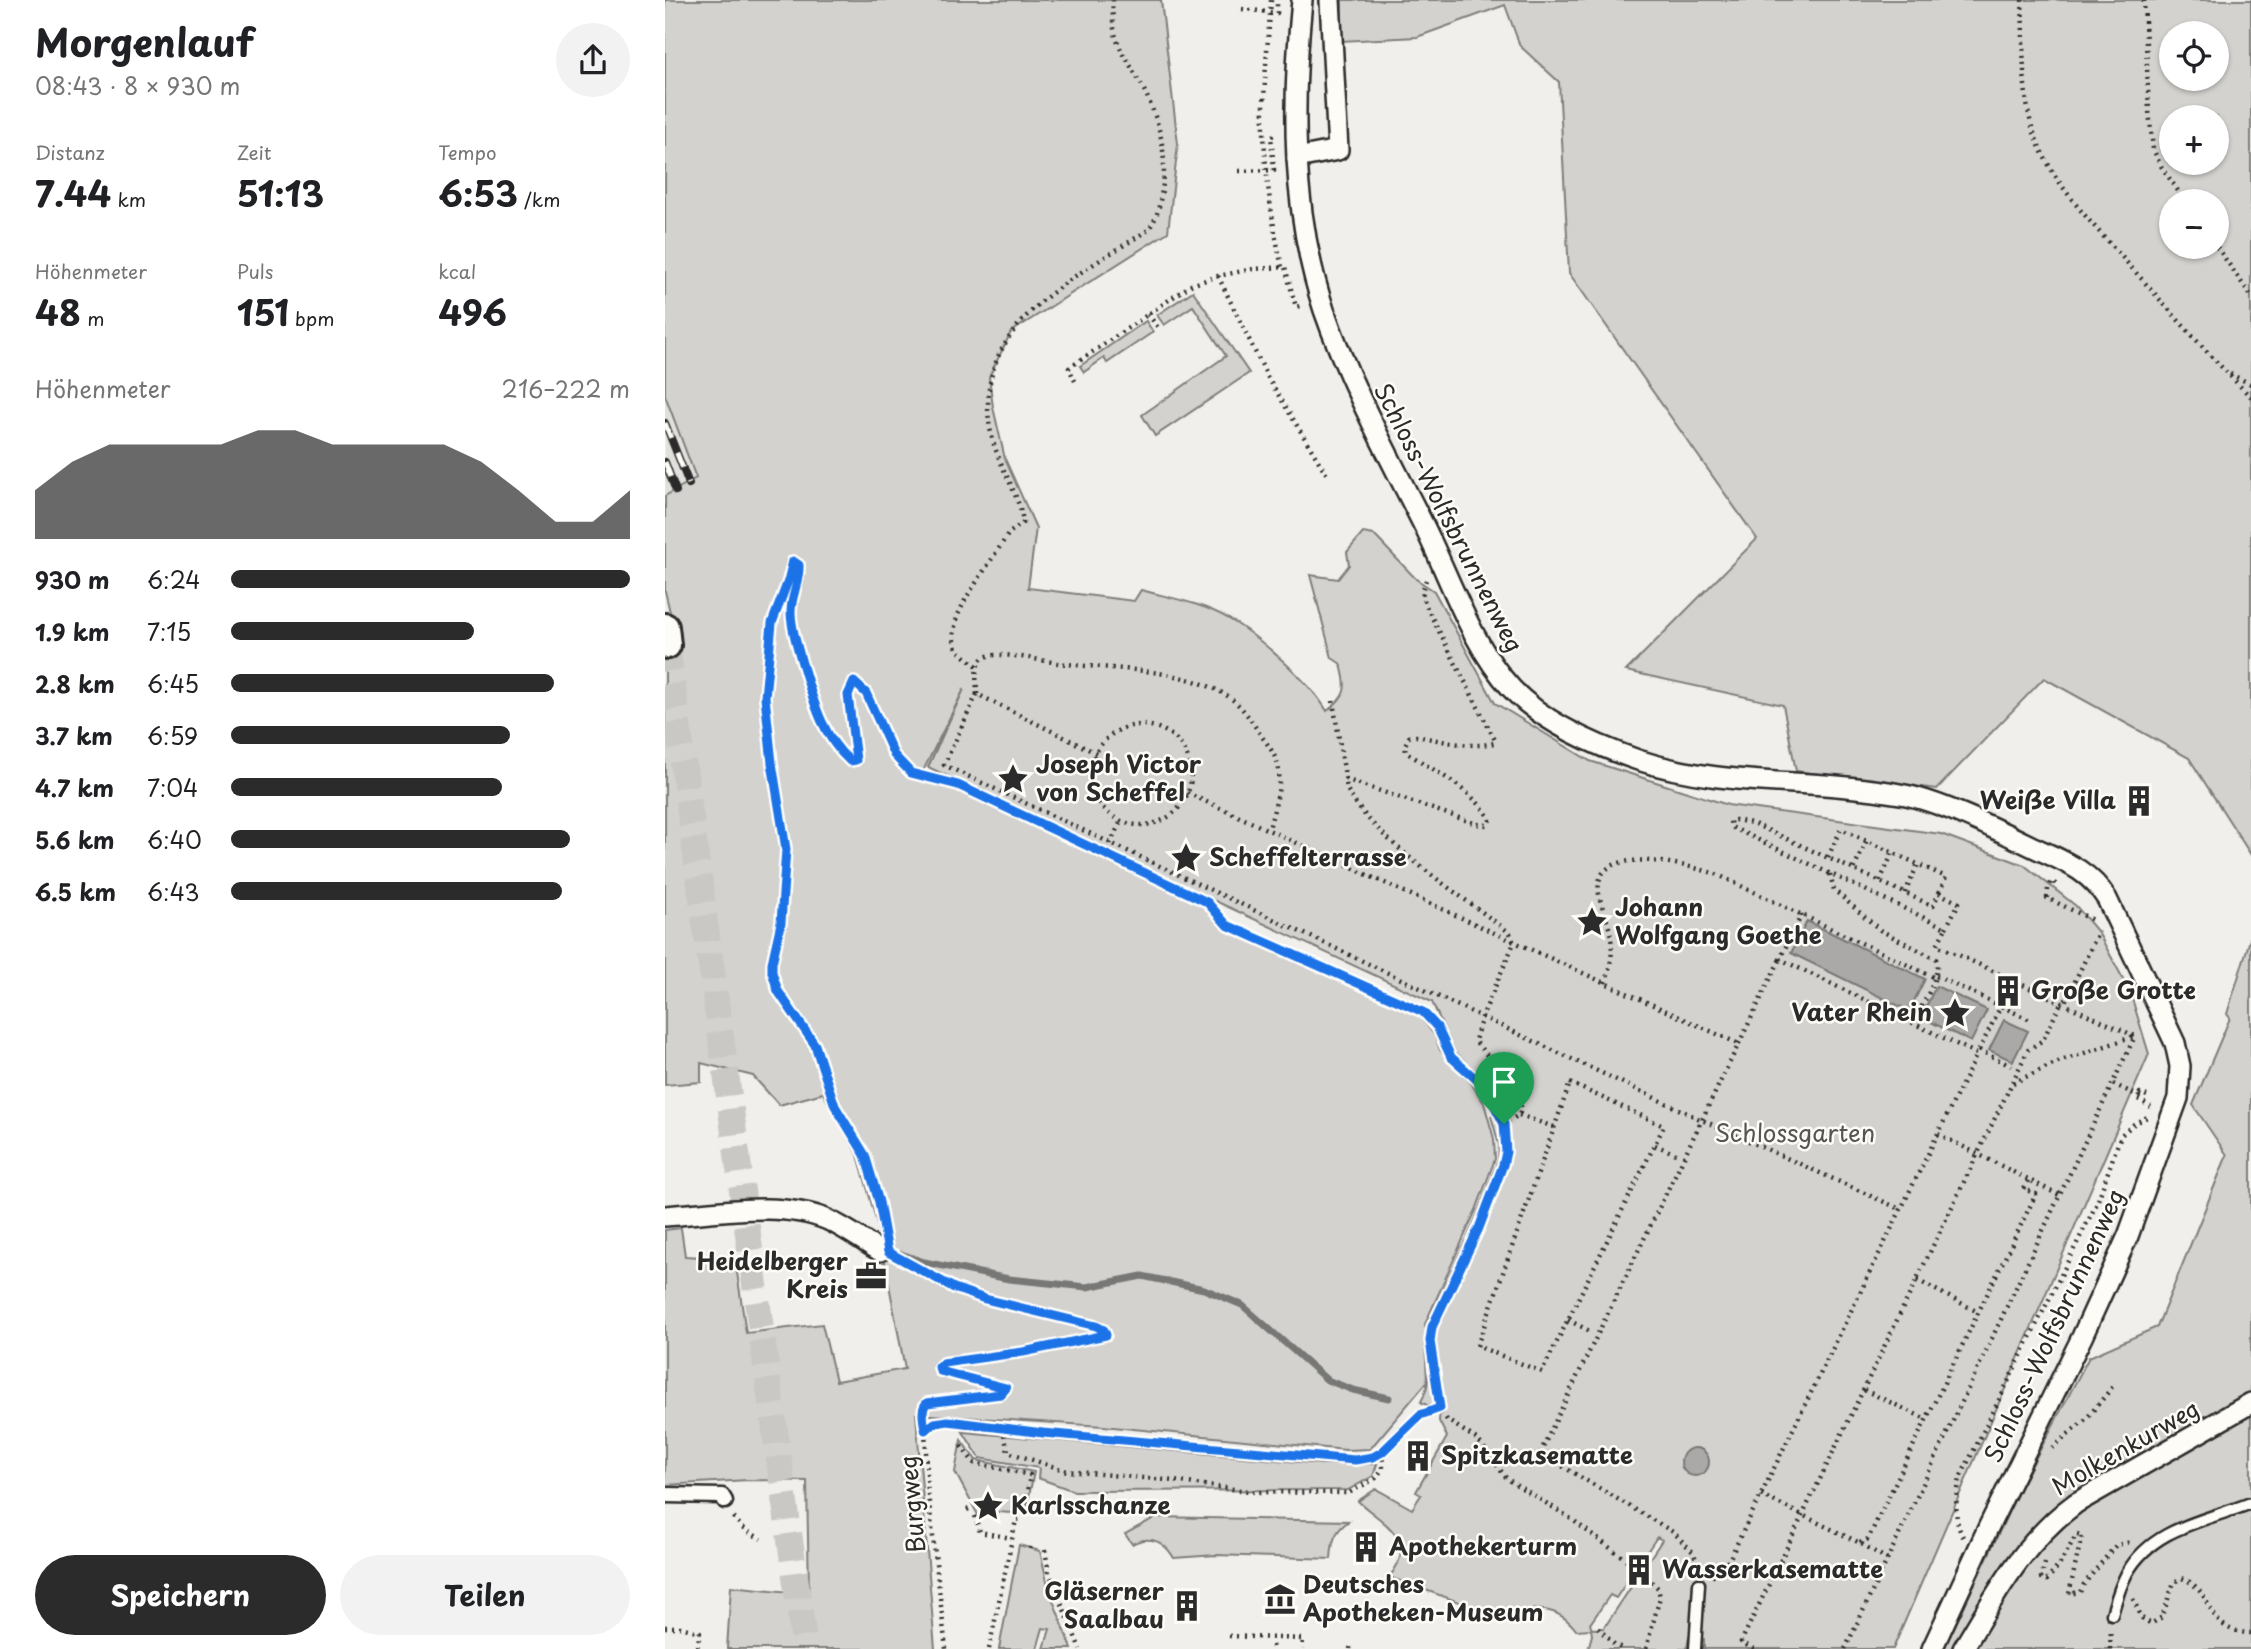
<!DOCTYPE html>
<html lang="de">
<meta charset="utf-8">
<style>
body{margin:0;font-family:"Playpen Sans",sans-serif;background:#f2f2f2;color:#202124;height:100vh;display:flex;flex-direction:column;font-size:26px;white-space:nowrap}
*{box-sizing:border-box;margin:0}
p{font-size:23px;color:#757577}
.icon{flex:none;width:38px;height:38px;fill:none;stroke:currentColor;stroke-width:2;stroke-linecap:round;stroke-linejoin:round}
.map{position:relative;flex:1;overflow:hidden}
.side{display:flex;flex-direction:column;background:#fff;width:665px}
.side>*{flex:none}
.buttons{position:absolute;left:1494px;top:21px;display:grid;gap:14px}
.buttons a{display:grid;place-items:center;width:70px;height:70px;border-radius:50%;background:#fff;box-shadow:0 2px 5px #0004;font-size:35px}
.pin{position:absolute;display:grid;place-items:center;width:60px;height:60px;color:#fff;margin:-72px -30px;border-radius:50% 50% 50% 0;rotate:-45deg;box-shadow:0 0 7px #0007}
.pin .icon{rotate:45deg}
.round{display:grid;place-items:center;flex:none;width:74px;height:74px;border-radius:37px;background:#f2f2f2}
.overview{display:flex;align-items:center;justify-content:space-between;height:119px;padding:0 35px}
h1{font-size:38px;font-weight:700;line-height:52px}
.stats{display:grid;grid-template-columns:repeat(3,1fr);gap:10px;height:119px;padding:7px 35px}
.stats div{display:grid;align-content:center}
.stats b{font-size:35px;font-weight:700}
.stats small{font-size:19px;font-weight:400}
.stats p{font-size:19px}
.chart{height:196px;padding:14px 35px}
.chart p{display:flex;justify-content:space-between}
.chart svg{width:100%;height:126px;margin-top:7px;fill:#2b2b2b;opacity:.7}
.action{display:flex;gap:14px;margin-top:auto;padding:14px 35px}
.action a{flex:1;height:80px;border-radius:42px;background:#2b2b2b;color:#fff;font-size:28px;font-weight:700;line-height:80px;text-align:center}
.action a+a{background:#f2f2f2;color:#202124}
ul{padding:0 35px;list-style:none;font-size:23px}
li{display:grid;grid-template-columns:112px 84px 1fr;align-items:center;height:52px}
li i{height:18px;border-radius:9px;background:#2b2b2b}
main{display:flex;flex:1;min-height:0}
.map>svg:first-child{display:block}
.built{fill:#e1e0dc}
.green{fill:#d3d2cf;stroke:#7f7e7d;stroke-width:2;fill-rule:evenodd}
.water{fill:#aaa9a7;stroke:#777775;stroke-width:2}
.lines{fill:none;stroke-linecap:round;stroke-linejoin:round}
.stream{stroke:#777775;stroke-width:7}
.secondary-tunnel{stroke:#c9c8c5;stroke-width:26;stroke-dasharray:26 13;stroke-linecap:butt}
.service-casing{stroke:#2b2b2b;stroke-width:15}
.pedestrian-casing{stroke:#2b2b2b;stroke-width:19}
.minor-casing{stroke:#2b2b2b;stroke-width:24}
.secondary-casing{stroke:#2b2b2b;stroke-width:32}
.path{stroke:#2b2b2b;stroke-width:4.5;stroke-dasharray:2 5;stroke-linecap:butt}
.service{stroke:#fdfcf7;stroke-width:10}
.pedestrian{stroke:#fdfcf7;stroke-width:14}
.minor{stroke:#fdfcf7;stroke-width:19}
.secondary{stroke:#fdfcf7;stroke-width:26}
.rail-casing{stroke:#2b2b2b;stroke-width:8}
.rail{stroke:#fdfcf7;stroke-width:5;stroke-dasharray:16;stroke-linecap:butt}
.route-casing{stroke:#fff;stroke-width:14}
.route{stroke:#1a73e8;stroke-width:9}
.labels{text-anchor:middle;stroke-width:5;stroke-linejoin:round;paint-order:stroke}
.street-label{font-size:24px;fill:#2b2b2b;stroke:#fdfcf7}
.poi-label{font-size:24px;font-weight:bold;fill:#2b2b2b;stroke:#fdfcf7;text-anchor:start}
.park-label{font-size:24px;fill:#555554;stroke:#fdfcf7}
</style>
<main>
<section class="side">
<div class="overview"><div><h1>Morgenlauf</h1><p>08:43 · 8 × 930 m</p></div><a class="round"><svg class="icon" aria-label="share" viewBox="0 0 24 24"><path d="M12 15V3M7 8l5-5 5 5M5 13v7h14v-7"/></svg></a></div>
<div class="stats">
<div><p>Distanz</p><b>7.44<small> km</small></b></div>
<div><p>Zeit</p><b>51:13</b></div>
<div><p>Tempo</p><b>6:53<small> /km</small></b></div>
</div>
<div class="stats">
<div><p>Höhenmeter</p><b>48<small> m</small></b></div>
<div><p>Puls</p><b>151<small> bpm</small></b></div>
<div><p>kcal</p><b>496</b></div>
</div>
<div class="chart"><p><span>Höhenmeter</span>216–222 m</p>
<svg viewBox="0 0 160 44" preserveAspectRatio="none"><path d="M0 44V27L10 17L20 11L30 11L40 11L50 11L60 6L70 6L80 11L90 11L100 11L110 11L120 17L130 27L140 38L150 38L160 27V44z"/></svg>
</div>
<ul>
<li><b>930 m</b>6:24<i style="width:100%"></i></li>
<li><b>1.9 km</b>7:15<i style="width:61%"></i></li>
<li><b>2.8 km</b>6:45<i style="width:81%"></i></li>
<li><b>3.7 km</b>6:59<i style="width:70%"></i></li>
<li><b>4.7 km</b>7:04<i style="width:68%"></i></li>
<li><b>5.6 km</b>6:40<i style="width:85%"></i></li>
<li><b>6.5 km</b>6:43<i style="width:83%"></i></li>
</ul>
<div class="action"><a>Speichern</a><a>Teilen</a></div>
</section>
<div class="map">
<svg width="1586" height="1649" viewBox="0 0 1586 1649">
<rect width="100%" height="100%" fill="#f0efeb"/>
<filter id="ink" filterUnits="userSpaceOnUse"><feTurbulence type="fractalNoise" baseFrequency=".0143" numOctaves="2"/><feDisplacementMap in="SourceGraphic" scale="14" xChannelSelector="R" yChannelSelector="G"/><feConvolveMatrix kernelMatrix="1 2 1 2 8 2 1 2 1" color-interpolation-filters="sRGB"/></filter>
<g filter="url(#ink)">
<polygon class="built" points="0,393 33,477 0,496"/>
<g class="green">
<path d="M 0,0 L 496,0 L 513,144 L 503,232 L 346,332 L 324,377 L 328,407 L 340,459 L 371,528 L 363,588 L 469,601 L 476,590 C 505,598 538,603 564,619 C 593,636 645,682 662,711 C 683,695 682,689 676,664 L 667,658 L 645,575 L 673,579 L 684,565 L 682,552 L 698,533 L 709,535 L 751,579 L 769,591 L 830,703 L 925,761 L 1063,805 L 1276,834 L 1359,865 L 1411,906 L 1433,932 L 1465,992 L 1484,1054 L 1228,1649 L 1039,1649 L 1039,1639 L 1024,1636 L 1022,1649 L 923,1649 L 927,1635 L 926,1629 L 911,1630 C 894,1607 867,1603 844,1620 L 724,1577 C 756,1539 716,1523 693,1501 L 711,1489 L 747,1509 L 756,1495 L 751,1492 L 782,1437 L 774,1421 L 775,1412 L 756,1402 C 767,1380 765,1366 760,1342 L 762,1382 L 705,1449 L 681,1450 L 438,1426 L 251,1414 L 270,1649 L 62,1649 L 66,1586 L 144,1594 L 142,1481 L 83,1480 L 0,1485 L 0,1230 L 16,1228 L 20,1256 L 70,1259 L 81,1333 L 157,1324 L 171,1381 L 240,1369 L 213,1227 L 193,1155 L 158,1093 L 114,1105 L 88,1076 L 36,1063 L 36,1082 L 0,1085 L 0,645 L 12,642 L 0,591 L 0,496 L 31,478 L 0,395 ZM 299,689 L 263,767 L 767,1002 L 790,1052 L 823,1083 L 836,1110 L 826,1116 L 834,1145 L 833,1160 L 808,1225 L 760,1328 L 760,1324 L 811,1210 L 830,1159 L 829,1139 L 819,1103 L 806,1083 L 775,1050 L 770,1036 L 754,1015 L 562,928 L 541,906 L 330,806 L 288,788 L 257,781 L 258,771 ZM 992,1537 L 997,1540 L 939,1628 L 927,1629 L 925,1624 L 945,1595 L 951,1598 Z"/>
<path d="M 677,0 L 1586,0 L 1586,855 L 1524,758 L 1379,678 L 1272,789 L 1131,771 L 1118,705 L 961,671 L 1092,539 L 904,273 L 894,82 L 855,46 L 840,5 L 752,37 L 676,41 ZM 1507,33 L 1552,33 L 1552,79 L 1507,79 ZM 1507,117 L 1552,117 L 1552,163 L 1507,163 ZM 1507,201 L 1552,201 L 1552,247 L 1507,247 Z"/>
<polygon points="528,291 584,373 490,436 477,415 561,356 528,306 499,325 492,315"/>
<polygon points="481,321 488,332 442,363 439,358 419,372 415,366"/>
<polygon points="1586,936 1586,1649 1279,1649 1355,1488 1424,1357 1492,1327 1562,1155 1528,1105 1565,1018 1562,1014"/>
<polygon points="298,1432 657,1464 712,1464 708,1476 683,1490 409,1491 373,1478 374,1468 315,1458"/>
<path d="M 296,1440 L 311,1460 L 369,1472 L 361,1511 C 342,1517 330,1507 313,1515 L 290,1472 Z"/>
<path d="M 491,1517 L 684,1521 C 669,1531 667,1542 666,1559 L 551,1555 L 509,1558 C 499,1541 485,1535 467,1544 L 460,1534 Z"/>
<polygon points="354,1545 375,1551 384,1590 407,1649 379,1649 385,1629 378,1628 372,1649 334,1649"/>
</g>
<g class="water">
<polygon points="1142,921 1260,979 1244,1011 1126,953"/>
<polygon points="1271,986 1322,1010 1306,1042 1256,1017"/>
<polygon points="1339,1020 1363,1031 1348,1061 1324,1050"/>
<circle cx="1030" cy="1462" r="14"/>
</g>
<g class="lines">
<polyline class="stream" points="236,1254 259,1262 344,1279 422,1287 477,1276 539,1289 577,1305 662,1380 688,1390 724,1398"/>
<polyline class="secondary-tunnel" points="2,645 140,1649"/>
<defs>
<g id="service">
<path d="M 1447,1614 C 1451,1600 1455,1586 1462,1573 C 1488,1527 1541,1521 1586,1503"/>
<polyline points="1030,1649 1034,1584"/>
</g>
<polyline id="pedestrian" points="0,1495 57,1496 60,1501"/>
<g id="minor">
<path d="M 637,0 C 627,103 626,210 659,310 C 685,385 723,454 758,524 C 785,578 806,645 847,689 C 879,723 929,745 973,760 C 1058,788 1148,778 1235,794 C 1272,800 1329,828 1364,845 C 1395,860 1423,868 1442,899 L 1510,1043 L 1515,1066 L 1513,1098 L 1463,1236 L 1417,1337 L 1323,1528 L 1267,1649"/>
<polyline points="632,158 673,150 665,0"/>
<path d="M 0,1216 C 51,1213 115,1200 163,1220 C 181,1228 198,1241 215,1251"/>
<path d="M 1298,1649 C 1331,1594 1359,1541 1411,1503 L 1586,1403"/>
</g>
<polyline id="secondary" points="0,627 2,645"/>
</defs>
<use href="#service" class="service-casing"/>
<use href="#pedestrian" class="pedestrian-casing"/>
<use href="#minor" class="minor-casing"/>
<use href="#secondary" class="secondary-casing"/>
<g class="path">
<path d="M 606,0 C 603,43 598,86 599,129 C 600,175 607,222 617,267"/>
<path d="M 1357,0 C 1359,39 1356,97 1369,133 C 1389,189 1435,231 1473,275 C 1510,316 1546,358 1586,397"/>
<polyline points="1479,0 1484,111 1488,149 1496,166 1520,201"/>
<polyline points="577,9 612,13 612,0"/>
<polyline points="574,171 609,170 606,136 611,135"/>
<polyline points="1552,247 1586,296"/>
<polyline points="553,276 602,376 662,475"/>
<polyline points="483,314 494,329"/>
<polyline points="1565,374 1586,384"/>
<polyline points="410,381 404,368 526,285 553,276 588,269 620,267 631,307 639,305"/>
<polyline points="782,528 794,523"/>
<path d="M 312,666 L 291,649 L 288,636 L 292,617 L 301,598 L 344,533 L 358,523 C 356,497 331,461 326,433 C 304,325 408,279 483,230 C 493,218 494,206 497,190 C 503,155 495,123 479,90 C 461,53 445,47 448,0"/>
<path d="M 312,694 C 312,683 308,666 318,658 C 330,649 385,663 402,664 C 452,670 521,668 564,697 C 578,707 586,720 595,734 C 603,745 613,757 614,772 C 616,791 608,811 604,829"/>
<path d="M 668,701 L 682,789 C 707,839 799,897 845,933 L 849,943 L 817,1017 L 810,1040 C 822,1061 865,1089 854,1115 L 839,1124"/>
<circle cx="476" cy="775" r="50"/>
<polyline points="431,753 312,694 279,765 1037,1120 1235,1209"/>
<path d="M 680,779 L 812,824 L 822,825 L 825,820 C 813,793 766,769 741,752 L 740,745 L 744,737 L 751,736 C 776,740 804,749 829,743 L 830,740 L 760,604 L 757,591 L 761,580"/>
<polyline points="522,793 1074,1044"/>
<polyline points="445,844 456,821"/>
<polyline points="1163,857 1176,829 1281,877 1274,893"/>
<polyline points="1189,869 1202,840"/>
<path d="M 1165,874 L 1169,890 L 1215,930 L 1271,959 C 1277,975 1255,1008 1248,1023"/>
<polyline points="1215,881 1228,852"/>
<polyline points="1391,884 1387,881 1383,889 1382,898 1430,921"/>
<polyline points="1240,893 1253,864"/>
<polyline points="1281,928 1294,903 1274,893 1268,906 1087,823 1071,820 1065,821 1066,827 1281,928 1272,945 1399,1004 1434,931"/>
<polyline points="1271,976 1336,1006 1312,1054"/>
<path d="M 940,983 C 949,959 949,939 940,915 C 937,905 932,894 934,883 C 939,844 1027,866 1051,874 L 1270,978"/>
<polyline points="1342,994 1336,1006 1367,1021"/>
<polyline points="1314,1050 1346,1066"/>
<polygon points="905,1083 999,1126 877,1372 812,1346"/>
<polyline points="1348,1083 1390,1063 1470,1036"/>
<polyline points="1448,1084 1474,1096 1473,1098"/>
<polyline points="1482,1096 1475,1093 1473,1099 1486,1107"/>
<polyline points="854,1115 889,1127"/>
<polyline points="1273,1134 1394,1195"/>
<polyline points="990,1145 1011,1154"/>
<path d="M 218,1229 L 213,1202 L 200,1155 L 170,1106 L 150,1045 L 113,991 L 107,972 L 107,963 L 116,923 L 121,849 L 107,763 L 100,697 L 107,623 L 123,581 L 128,561 L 134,565 C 135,581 126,596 126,612 C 126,629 132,644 137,660 C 147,695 156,736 185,761 L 191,760 L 183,695 L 189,682 L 201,693 L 229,755 L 246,773 L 293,785 L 542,902 L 562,925 L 751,1008 C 774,1020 773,1041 788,1059 C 797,1070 812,1075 820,1086 C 824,1092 837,1118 839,1124 C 854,1175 784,1277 767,1327 L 765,1341 L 775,1408 L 782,1420 L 813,1440 L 842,1479 L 902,1516 L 971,1567"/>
<polyline points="232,1257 289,1288 320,1299 431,1326 439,1330 441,1335 358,1352 278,1363 274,1367 275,1371 341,1388 336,1394 262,1403 259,1407 263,1494 281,1649"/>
<polyline points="1252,1280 1313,1312"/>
<polyline points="903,1320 925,1331"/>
<polyline points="1199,1390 1261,1419"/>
<polyline points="338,1428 343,1452 402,1471 501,1480 591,1492 684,1493 711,1478 718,1468 717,1452"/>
<path d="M 260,1430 L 270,1423 L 283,1421 L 577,1451 L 700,1459 C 733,1451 739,1417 775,1408"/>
<polyline points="296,1446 309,1463 365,1475 360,1505 362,1506"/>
<polyline points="1387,1448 1422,1418 1449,1385"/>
<polyline points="1096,1495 1195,1543 1222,1559"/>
<polyline points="302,1510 306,1508"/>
<polyline points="310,1516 315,1532 346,1538"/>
<polyline points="69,1517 77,1528 96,1539"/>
<path d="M 1298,1537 C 1288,1519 1291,1498 1295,1478 L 1432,1203 L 1456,1135 L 1469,1124 L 1484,1116"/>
<polyline points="1195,1543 1203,1539 1371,1194 1359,1189 1364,1179"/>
<polyline points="365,1549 366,1545"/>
<polyline points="380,1550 384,1572 415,1649"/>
<polyline points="1380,1563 1376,1578 1382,1580 1395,1564 1410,1537 1412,1534 1417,1535 1404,1594 1415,1592 1419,1584 1451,1545 1466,1542"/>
<polyline points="1034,1571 1029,1553 1008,1532 875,1453 1115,959"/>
<polyline points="976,1572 993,1588 995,1597 981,1649"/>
<polyline points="1047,1577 1064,1560 1312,1054 1115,959 1137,914"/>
<path d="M 1468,1599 L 1477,1618 L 1486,1624 L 1497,1617 L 1509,1582 L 1517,1578 C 1552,1592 1537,1631 1586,1633"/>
<polyline points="0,1627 15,1627 35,1632 32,1649"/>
<polyline points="933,1628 950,1645 959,1649"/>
<polyline points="564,1636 638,1639 637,1649"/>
<polyline points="607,1645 608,1649"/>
<polyline points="324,1649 351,1520 359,1519"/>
<polyline points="685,1649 686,1643"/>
<polyline points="1089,1649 1076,1642 1363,1050 1378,1040 1396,1003"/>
<polyline points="1180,1649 1470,1036 1399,1004"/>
<polyline points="1445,1649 1446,1629"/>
</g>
<use href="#service" class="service"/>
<use href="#pedestrian" class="pedestrian"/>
<use href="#minor" class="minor"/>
<use href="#secondary" class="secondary"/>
<defs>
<g id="rail">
<polyline points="0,423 24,484"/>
<polyline points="0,462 11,491"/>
</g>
</defs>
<use href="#rail" class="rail-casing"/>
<use href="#rail" class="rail"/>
</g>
</g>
<g class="lines" filter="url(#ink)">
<defs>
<path id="route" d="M 128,561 L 134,565 C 135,581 126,596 126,612 C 126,629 132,644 136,660 C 147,695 156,736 185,761 L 191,760 L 183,695 L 189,682 L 201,693 L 229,755 L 246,773 L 293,785 L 542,902 L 562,925 L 758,1012 L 772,1027 L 786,1057 L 820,1087 L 839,1124 L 841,1152 L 838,1165 L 814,1228 L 767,1327 L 765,1341 L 775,1408 L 755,1415 L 717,1452 L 708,1457 L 690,1460 L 378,1433 L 283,1421 L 270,1423 L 260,1430 C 259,1421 255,1409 262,1403 L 336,1394 L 341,1388 L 275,1371 L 274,1367 L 278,1363 L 358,1352 L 441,1335 L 439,1330 L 431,1326 L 320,1299 L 289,1288 L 223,1252 L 214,1202 L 200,1155 L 170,1106 L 150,1045 L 113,991 L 107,972 L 107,963 L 116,923 L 121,849 L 107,763 L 100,697 L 107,623 L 123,581 Z"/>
</defs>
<use href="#route" class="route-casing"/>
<use href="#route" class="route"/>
</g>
<defs>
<symbol id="sight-bare" viewBox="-9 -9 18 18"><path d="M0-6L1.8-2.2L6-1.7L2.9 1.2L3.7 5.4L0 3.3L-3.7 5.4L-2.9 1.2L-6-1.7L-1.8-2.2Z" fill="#2b2b2b" stroke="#fdfcf7" stroke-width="2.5" paint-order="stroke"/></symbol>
<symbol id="building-bare" viewBox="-9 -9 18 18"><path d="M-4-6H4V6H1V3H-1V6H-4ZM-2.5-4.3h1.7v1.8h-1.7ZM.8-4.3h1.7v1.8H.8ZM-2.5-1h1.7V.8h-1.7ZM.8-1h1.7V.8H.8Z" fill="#2b2b2b" stroke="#fdfcf7" stroke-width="2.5" paint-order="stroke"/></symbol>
<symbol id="office-bare" viewBox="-9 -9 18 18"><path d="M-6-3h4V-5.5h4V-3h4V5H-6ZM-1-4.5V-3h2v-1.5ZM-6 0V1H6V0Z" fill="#2b2b2b" stroke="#fdfcf7" stroke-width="2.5" paint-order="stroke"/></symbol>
<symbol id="museum-bare" viewBox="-9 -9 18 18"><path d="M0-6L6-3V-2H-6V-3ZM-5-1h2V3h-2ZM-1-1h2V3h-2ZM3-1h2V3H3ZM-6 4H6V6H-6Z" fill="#2b2b2b" stroke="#fdfcf7" stroke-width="2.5" paint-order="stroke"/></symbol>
</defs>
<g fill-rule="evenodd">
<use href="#sight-bare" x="326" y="757" width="44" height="44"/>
<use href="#building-bare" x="1452" y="779" width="44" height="44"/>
<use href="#sight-bare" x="499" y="836" width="44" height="44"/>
<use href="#sight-bare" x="905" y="900" width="44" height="44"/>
<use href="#building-bare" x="1321" y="969" width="44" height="44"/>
<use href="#sight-bare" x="1268" y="991" width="44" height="44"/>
<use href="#office-bare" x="184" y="1254" width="44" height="44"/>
<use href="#building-bare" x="731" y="1434" width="44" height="44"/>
<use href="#sight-bare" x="301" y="1484" width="44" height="44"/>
<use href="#building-bare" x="679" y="1525" width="44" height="44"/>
<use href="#building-bare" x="952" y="1548" width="44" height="44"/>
<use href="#museum-bare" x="593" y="1577" width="44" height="44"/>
<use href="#building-bare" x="500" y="1584" width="44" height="44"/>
</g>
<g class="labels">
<g class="street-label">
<text transform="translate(783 518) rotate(63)" y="8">Schloss-Wolfsbrunnenweg</text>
<text transform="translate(1390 1326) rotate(-65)" y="8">Schloss-Wolfsbrunnenweg</text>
<text transform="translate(1461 1448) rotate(-30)" y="8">Molkenkurweg</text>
<text transform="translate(248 1504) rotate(-95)" y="8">Burgweg</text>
</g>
<g class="poi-label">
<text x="371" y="773">Joseph Victor<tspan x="371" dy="28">von Scheffel</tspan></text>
<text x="1451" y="809" text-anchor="end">Weiße Villa</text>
<text x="544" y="866">Scheffelterrasse</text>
<text x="950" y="916">Johann<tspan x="950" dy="28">Wolfgang Goethe</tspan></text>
<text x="1366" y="999">Große Grotte</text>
<text x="1267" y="1021" text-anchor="end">Vater Rhein</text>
<text x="183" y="1270" text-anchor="end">Heidelberger<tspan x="183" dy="28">Kreis</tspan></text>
<text x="776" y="1464">Spitzkasematte</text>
<text x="346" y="1514">Karlsschanze</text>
<text x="724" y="1555">Apothekerturm</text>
<text x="997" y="1578">Wasserkasematte</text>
<text x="638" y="1593">Deutsches<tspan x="638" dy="28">Apotheken-Museum</tspan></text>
<text x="499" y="1600" text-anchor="end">Gläserner<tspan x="499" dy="28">Saalbau</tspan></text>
</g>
<g class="park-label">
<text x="1130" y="1142">Schlossgarten</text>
</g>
</g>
</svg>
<div class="buttons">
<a><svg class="icon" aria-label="locate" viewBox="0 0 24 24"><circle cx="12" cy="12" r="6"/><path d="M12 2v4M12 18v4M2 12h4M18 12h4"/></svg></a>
<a>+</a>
<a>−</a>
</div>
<div class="pin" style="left:839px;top:1124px;background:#1e9e55"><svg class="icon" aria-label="arrive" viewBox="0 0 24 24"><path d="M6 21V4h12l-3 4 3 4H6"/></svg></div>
</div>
</main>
